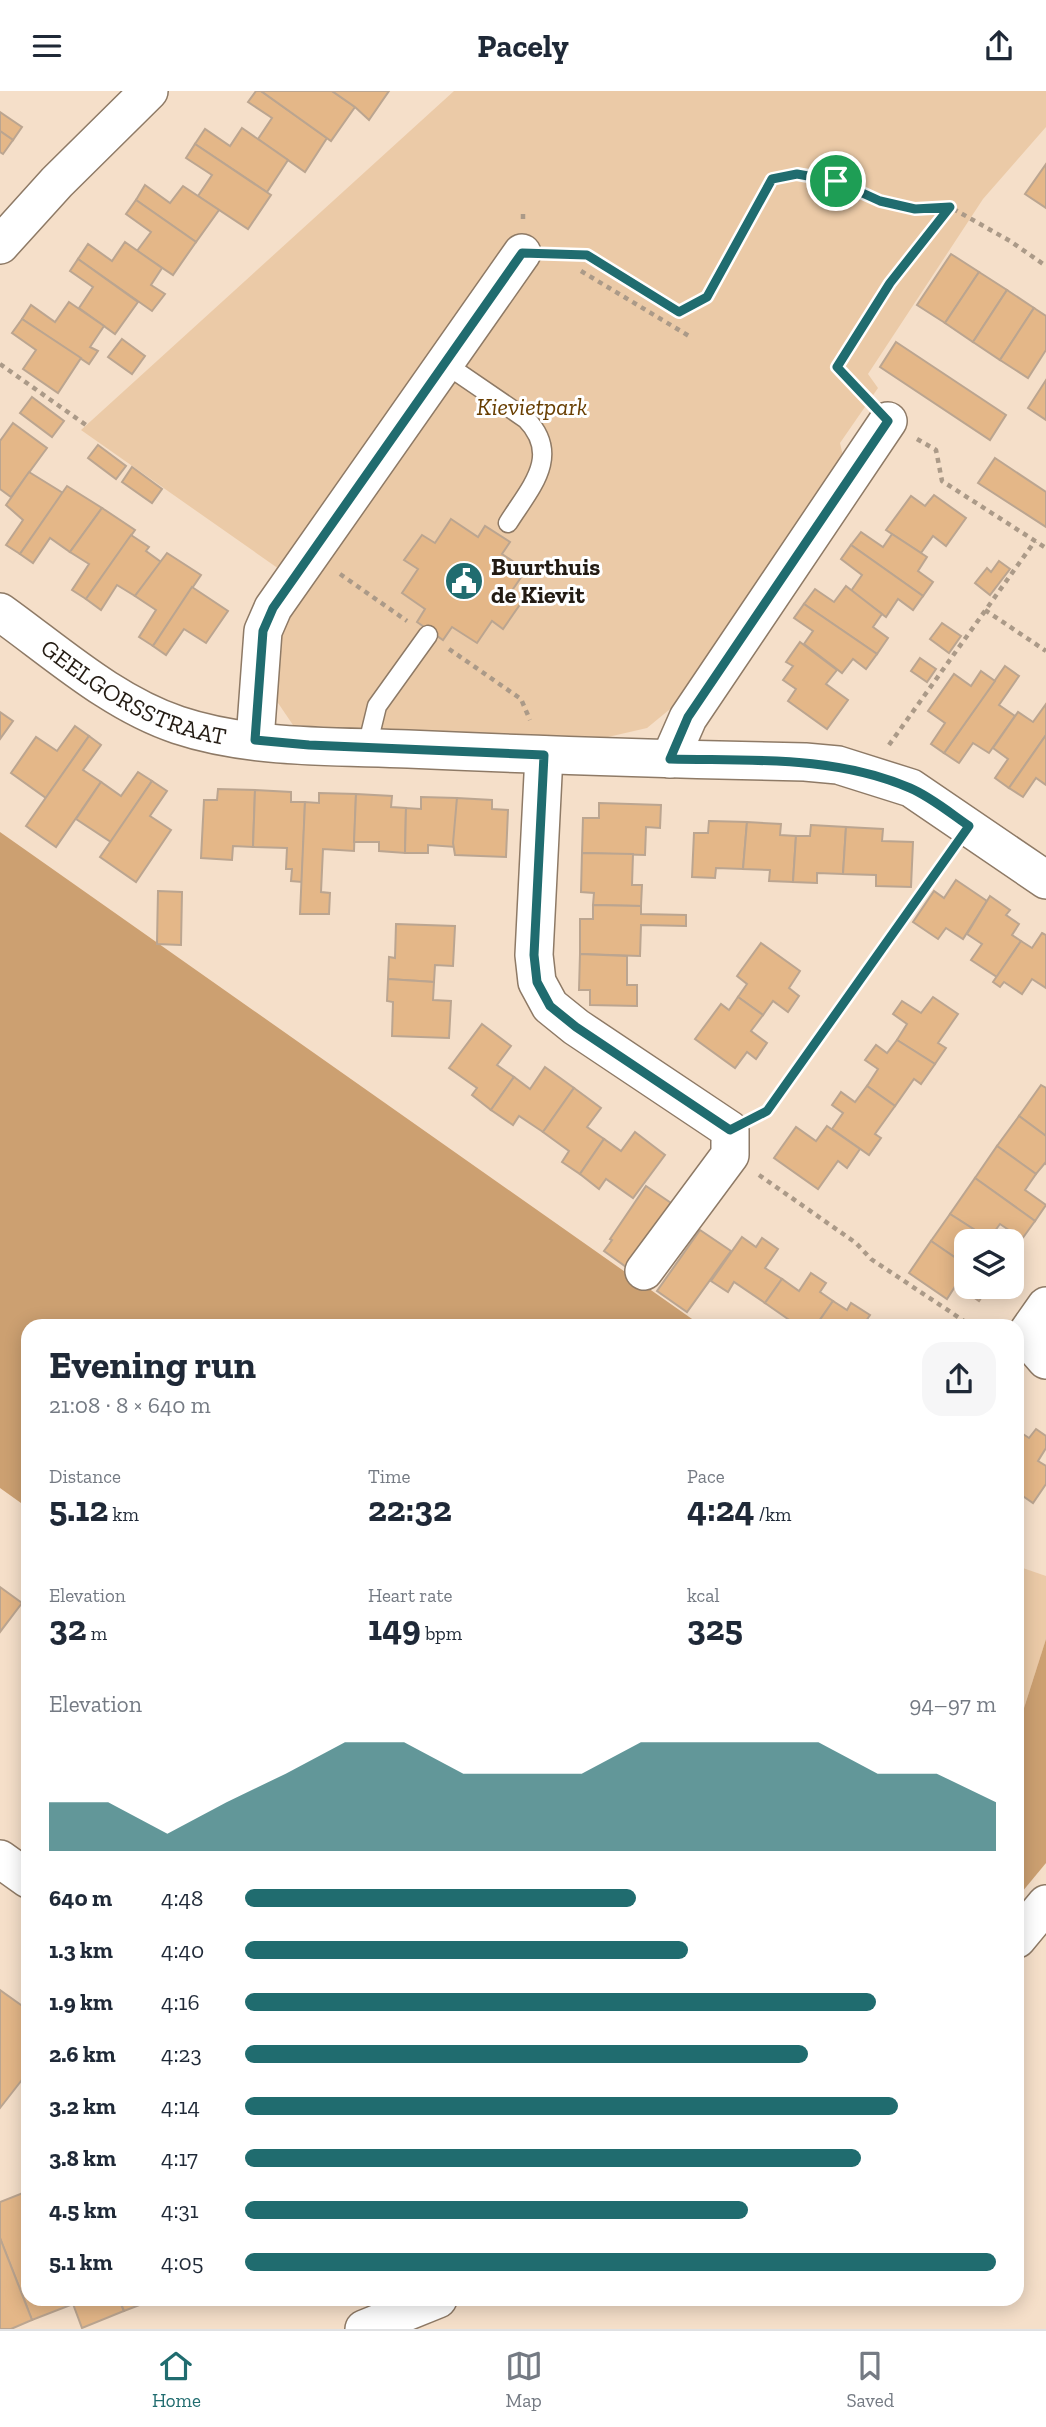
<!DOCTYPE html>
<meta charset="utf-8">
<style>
body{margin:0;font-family:"Zilla Slab",serif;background:#f6f6f7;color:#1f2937;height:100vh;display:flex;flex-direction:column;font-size:26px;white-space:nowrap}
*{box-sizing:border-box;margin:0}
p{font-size:23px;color:#747a83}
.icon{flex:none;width:38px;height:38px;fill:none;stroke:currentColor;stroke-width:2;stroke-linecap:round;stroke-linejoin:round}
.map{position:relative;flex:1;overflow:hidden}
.details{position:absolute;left:21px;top:1228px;width:1003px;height:987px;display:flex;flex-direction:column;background:#fff;border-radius:21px;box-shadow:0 4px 18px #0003}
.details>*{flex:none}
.controls{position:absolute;left:954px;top:1138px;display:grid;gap:14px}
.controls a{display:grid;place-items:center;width:70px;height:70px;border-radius:14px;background:#fff;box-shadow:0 4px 18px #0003;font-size:35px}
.pin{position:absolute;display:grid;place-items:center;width:60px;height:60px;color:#fff;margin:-30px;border:4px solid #fff;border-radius:50%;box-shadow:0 2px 7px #0007}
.round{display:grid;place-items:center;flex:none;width:74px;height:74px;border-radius:21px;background:#f6f6f7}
.overview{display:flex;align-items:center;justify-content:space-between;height:119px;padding:0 28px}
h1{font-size:38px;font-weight:700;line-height:52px}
.metrics{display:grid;grid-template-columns:repeat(3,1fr);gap:10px;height:119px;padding:7px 28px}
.metrics div{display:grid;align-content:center}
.metrics b{font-size:35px;font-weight:700}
.metrics small{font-size:19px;font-weight:400}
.metrics p{font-size:19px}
.chart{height:196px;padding:14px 28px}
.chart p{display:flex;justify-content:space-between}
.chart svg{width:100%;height:126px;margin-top:7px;fill:#206c6f;opacity:.7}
ul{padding:0 28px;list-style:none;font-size:23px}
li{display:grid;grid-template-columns:112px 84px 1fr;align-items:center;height:52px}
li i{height:18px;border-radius:9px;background:#206c6f}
header{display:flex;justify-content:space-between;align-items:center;height:91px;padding:0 28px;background:#fff;font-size:32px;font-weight:700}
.tab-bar{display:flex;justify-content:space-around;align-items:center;height:98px;border-top:2px solid #e0e1e3;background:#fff;font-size:19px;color:#747a83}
.tab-bar a{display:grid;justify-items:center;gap:4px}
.tab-bar .on{color:#206c6f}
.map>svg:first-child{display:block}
.green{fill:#ebcaa7}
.forest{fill:#cca071}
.building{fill:#e4b788;stroke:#bba590;stroke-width:2}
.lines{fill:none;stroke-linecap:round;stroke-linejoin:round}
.service-casing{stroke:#8e7a66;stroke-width:21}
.minor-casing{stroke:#8e7a66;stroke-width:40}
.path{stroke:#ab9a88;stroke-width:4.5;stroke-dasharray:5 5;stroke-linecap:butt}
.service{stroke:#fff;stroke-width:18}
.minor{stroke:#fff;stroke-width:37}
.route-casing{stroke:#fff;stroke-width:14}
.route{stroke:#206c6f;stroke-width:9}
.labels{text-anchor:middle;stroke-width:6;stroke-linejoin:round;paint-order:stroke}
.park-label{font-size:24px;font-style:italic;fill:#683e01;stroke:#fff}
.poi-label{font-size:24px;font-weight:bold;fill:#231b13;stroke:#fff;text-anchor:start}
.street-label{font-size:24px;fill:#231b13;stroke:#fff}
</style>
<header><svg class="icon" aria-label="menu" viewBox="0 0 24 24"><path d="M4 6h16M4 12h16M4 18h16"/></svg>Pacely<svg class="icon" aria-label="share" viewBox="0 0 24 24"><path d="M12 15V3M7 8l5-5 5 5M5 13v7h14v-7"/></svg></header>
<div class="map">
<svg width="1046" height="2238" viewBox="0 0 1046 2238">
<rect width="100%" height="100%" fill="#f5dfc9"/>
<g class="green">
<polygon points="454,0 1046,0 1046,36 983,108 868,283 878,297 840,352 843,365 675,614 647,637 608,646 551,648 293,634 276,609 279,478 81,339"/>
<polygon points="1017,1475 1046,1485 1046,1548 1017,1639"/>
</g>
<g class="forest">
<polygon points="0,741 702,1235 28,1236 28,1417 0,1397"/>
<polygon points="1046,1548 1046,1772 1017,1807 1017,1639"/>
</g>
<g class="building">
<polygon points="256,0 261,0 327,47 305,81 258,48 272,27 248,11"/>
<polygon points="261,0 332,0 355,16 331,50"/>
<polygon points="332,0 389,0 369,29 355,16"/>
<polygon points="0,21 22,36 13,49 0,40"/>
<polygon points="242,37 288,69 267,101 195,53 205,38 230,55"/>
<polygon points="0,40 13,49 3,63 0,61"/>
<polygon points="195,53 271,104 248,138 198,105 212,84 186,67"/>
<polygon points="1046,73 1046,117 1025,103"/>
<polygon points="145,94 170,112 183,95 219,119 196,151 136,109"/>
<polygon points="136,109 196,151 173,184 137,160 151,141 126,123"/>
<polygon points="125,151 162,177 151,194 165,203 152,220 78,168 88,153 112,170"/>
<polygon points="951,163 979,181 945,232 917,214"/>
<polygon points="78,168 138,211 115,243 79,217 93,196 70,180"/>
<polygon points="979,181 1007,199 973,251 945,232"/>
<polygon points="1007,199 1034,217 1000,269 973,251"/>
<polygon points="69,211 104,235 90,256 98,260 89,273 22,228 31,214 55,231"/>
<polygon points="1034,217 1046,225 1046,259 1028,287 1000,269"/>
<polygon points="22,228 81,267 58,302 23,278 36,259 12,242"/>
<polygon points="122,248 145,265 132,283 108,266"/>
<polygon points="896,251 1006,324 990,349 880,276"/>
<polygon points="1046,289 1046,329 1028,317"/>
<polygon points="32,306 64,330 52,346 20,322"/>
<polygon points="13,332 47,357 11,406 0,398 0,350"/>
<polygon points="98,354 126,375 116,388 88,367"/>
<polygon points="995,367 1046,401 1046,436 978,392"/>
<polygon points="132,376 162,398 152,412 122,391"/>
<polygon points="29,381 63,402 20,463 6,454 23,429 6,414"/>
<polygon points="67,395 102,417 70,461 50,447 33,472 20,463"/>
<polygon points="934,404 966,427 946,455 933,445 921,462 886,439 911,405 925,415"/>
<polygon points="102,417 135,439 86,508 72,499 89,473 70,461"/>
<polygon points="451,428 478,446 485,435 510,451 502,463 526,479 509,504 521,512 503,538 492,530 477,552 452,536 443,549 417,531 425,518 402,502 418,478 404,469 422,444 435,452"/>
<polygon points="861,441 883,456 892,443 927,466 918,480 933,491 923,505 851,454"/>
<polygon points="131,444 149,456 146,460 161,471 135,505 117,494 101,519 86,508"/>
<polygon points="851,454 923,505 913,519 898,508 886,526 851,500 862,484 841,468"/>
<polygon points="167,462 201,484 153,555 139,546 156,519 135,505"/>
<polygon points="999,470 1010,478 990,504 975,492 987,477 991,481"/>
<polygon points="846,495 882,523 873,536 888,547 877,563 804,513 815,498 834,511"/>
<polygon points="192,496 228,520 206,552 184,538 166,564 153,555"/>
<polygon points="804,513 877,563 866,578 853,568 842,582 804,553 813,540 794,527"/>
<polygon points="942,532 961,545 949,562 930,548"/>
<polygon points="800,551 837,579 826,593 848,609 827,638 788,610 796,598 783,589 793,575 786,571"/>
<polygon points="920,567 936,578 927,591 911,580"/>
<polygon points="1005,575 1019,585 999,614 1015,625 989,662 973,652 959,672 944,662"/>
<polygon points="981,580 995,590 944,662 931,653 945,632 928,620 954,583 971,595"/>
<polygon points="1046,613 1046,644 1009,697 995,687 1008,668 993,657 1018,621 1033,631"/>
<polygon points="0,621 13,630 0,648"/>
<polygon points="75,635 89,645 46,707 11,682 36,646 57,660"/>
<polygon points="1046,644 1046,694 1036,687 1023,706 1009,697"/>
<polygon points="89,645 101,654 83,679 101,691 56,756 26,735"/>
<polygon points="138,681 152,690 111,751 76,728 101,691 121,705"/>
<polygon points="152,690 167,700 150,725 171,739 136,791 100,766"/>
<polygon points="218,698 255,699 253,756 233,755 232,769 201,767 204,709 217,709"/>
<polygon points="255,699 291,701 291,711 305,711 302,791 291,790 292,778 286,778 287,757 253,756"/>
<polygon points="319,702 356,703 354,760 323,758 321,801 330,802 329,823 300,823 305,711 319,712"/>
<polygon points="356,703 392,705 391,716 406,717 405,762 379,760 379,751 354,751"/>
<polygon points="421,706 457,707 456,756 428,754 428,762 405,762 406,717 421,718"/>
<polygon points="457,707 492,709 492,718 508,719 506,766 455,764 453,752"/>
<polygon points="599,712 661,714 660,737 646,736 645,764 582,762 583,727 599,727"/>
<polygon points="709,730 747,731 743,778 716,777 715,787 692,786 694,742 708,742"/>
<polygon points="747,731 781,733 780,744 796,745 793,791 769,790 770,779 743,778"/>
<polygon points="811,734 846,736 843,783 817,782 817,792 793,791 796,745 810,745"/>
<polygon points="846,736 883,738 882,750 913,751 911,796 876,795 876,784 843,783"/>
<polygon points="582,762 633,763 632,794 642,794 641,815 593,814 594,802 581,801"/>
<polygon points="956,789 987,810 963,848 946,837 938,848 913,831 934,800 944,807"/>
<polygon points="158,800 182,801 181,854 157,853"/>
<polygon points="990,805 1010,819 1006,824 1019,833 1012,844 1021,850 997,886 971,869 982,853 967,843"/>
<polygon points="593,814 641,815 641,823 686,824 686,835 641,834 640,865 580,863 580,828 593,828"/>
<polygon points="396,833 455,835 453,875 435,874 434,891 388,888 389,866 395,867"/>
<polygon points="1042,842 1046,844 1046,897 1032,888 1022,903 1004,891 1000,896 993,891 1021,850 1032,857"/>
<polygon points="761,852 800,880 789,897 799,905 788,921 773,910 763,924 738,906 747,893 737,885"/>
<polygon points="580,863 627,865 627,894 637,894 637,915 590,914 590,899 579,899"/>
<polygon points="388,888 434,891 433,909 451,910 449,947 392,945 393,911 387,910"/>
<polygon points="738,906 763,924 751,940 767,952 756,968 747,961 735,977 695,948 721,913 729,919"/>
<polygon points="933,906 958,923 938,952 946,957 935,973 897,949 907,933 893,923 902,910 921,922"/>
<polygon points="482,933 511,955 497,974 514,986 491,1019 472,1004 477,997 449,977"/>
<polygon points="897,949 935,973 921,993 914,988 895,1015 867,995 878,978 865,969 876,954 887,962"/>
<polygon points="545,976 574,997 543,1041 519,1025 513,1034 491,1019 514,986 530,998"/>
<polygon points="1041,994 1046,997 1046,1045 1019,1025"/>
<polygon points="867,995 895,1015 875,1043 881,1047 869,1064 832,1038 843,1022 832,1014 841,1001 855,1011"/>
<polygon points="574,997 601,1017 587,1036 604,1048 580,1083 562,1071 569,1060 543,1041"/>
<polygon points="1019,1025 1046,1045 1046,1073 1045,1072 1036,1083 997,1055"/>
<polygon points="827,1035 860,1058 847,1077 838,1070 818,1098 774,1067 796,1036 816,1050"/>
<polygon points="635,1041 665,1064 633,1107 606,1088 599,1098 580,1083 604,1048 621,1060"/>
<polygon points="997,1055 1036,1083 1025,1099 1046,1114 1035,1130 975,1087"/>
<polygon points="975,1087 1035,1130 1022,1148 1000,1133 989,1148 950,1123"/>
<polygon points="646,1095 674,1114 629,1178 604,1160 612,1149 610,1148"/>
<polygon points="950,1123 989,1148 966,1150 966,1174 931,1150"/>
<polygon points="700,1139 731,1160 687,1221 657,1200"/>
<polygon points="742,1146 756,1156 762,1147 778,1158 765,1177 782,1188 765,1212 734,1191 728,1201 711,1190"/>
<polygon points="931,1150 966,1174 966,1195 989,1195 979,1210 956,1194 947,1208 909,1182"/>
<polygon points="811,1182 826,1192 820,1201 833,1210 815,1236 793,1236 795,1233 765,1212 782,1188 799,1200"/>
<polygon points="833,1210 847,1219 851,1212 870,1224 862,1236 815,1236"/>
<polygon points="1036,1338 1046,1345 1046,1357 1038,1370 1046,1375 1046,1393 1033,1412 1017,1401 1017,1339 1029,1347"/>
<polygon points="0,1496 22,1512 0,1541"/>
<polygon points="0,1899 28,1919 28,1988 25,1985 0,2017"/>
<polygon points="28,2100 28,2208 119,2208 124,2220 82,2237 73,2213 32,2229 0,2147 0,2111"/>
<polygon points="0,2147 32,2229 11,2238 0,2238"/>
<polygon points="119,2208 155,2208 124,2220"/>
</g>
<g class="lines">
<defs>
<g id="service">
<path d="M 444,272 L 526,328 C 562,365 530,397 508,432"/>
<polyline points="367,656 377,615 428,544"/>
</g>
<g id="minor">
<polyline points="0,154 57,91 149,0"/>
<path id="s1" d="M 0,521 C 56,561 112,612 178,634 C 250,658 333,655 408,658 C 541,664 673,668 805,671 L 838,674 L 911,697 L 1046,789"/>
<polyline points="255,649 263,540 273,517 522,162"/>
<polyline points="544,664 534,864 537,891 550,915 576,936 730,1039 730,1064 644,1180"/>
<polyline points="670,668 688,627 888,330"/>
<polyline points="1046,1215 1025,1245 1046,1269"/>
<polyline points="0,1768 28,1788"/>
<polyline points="1017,1848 1046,1813"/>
<polyline points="364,2238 438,2208"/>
</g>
</defs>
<use href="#service" class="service-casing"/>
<use href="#minor" class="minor-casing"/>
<g class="path">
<polyline points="523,128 523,118"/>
<polyline points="556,163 587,165 679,221 707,206 717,185 772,88 797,83 836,90 880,110 915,118 949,116"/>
<polyline points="581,180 689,245"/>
<polyline points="0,273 86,334"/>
<polyline points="865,305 837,276 890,192 950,116 1010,150 1046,175"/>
<polyline points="917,348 936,359 942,390 1046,457"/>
<polyline points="340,483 407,530"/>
<polyline points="985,519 1046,560"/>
<polyline points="449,558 521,608 530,629"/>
<polyline points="889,654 1035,450"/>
<polyline points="758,1024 767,1020 948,763"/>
<polyline points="759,1084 856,1152 871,1168 973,1236"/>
</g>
<use href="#service" class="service"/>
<use href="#minor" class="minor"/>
</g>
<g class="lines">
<defs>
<path id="route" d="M 797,83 L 836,90 L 880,110 L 915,118 L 950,116 L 890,192 L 837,276 L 888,330 L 688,626 L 670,668 C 750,670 834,664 910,697 C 931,706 950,722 969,735 L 767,1020 L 730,1039 L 576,936 L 550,915 L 537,891 L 534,864 L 544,664 L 309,654 L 255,649 L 263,540 L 273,517 L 522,162 L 587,164 L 679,221 L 707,206 L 772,88 Z"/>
</defs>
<use href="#route" class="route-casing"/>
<use href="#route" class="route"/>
</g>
<defs>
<symbol id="civic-disc" viewBox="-11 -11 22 22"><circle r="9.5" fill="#206c6f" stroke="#fff"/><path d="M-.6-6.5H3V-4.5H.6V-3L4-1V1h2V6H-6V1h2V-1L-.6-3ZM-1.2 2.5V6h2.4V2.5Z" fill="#fff"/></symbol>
</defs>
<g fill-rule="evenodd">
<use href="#civic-disc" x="442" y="468" width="44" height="44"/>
</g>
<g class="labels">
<g class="park-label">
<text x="532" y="324">Kievietpark</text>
</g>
<g class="poi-label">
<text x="491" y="484">Buurthuis<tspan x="491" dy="28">de Kievit</tspan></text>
</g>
<g class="street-label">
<text dy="8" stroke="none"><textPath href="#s1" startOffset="158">GEELGORSSTRAAT</textPath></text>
</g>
</g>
</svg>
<div class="controls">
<a><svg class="icon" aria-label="layers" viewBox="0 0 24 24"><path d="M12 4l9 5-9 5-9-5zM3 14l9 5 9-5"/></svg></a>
</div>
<div class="pin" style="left:836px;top:90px;background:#1e9e55"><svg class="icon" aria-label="arrive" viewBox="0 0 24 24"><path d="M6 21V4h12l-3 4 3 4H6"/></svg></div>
<section class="details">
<div class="overview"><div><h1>Evening run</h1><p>21:08 · 8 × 640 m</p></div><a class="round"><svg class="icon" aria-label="share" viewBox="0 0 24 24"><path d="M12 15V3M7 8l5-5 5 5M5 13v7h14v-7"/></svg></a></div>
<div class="metrics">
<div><p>Distance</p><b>5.12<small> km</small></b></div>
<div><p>Time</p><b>22:32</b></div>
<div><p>Pace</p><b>4:24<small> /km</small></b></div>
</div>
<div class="metrics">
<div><p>Elevation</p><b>32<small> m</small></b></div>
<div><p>Heart rate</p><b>149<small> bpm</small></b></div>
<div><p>kcal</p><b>325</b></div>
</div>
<div class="chart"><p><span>Elevation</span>94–97 m</p>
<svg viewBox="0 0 160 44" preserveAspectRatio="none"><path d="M0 44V27L10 27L20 38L30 27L40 17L50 6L60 6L70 17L80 17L90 17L100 6L110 6L120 6L130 6L140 17L150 17L160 27V44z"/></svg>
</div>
<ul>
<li><b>640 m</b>4:48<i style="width:52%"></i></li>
<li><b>1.3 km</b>4:40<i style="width:59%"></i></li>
<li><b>1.9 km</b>4:16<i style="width:84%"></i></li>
<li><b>2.6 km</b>4:23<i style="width:75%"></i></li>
<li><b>3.2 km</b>4:14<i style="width:87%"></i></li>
<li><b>3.8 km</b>4:17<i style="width:82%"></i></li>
<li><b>4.5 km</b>4:31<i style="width:67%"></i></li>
<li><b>5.1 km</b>4:05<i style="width:100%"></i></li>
</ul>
</section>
</div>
<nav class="tab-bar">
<a class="on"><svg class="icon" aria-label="home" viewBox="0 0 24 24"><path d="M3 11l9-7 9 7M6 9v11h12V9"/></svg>Home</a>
<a><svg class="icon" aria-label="map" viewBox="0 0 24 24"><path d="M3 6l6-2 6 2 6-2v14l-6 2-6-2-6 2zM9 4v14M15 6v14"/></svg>Map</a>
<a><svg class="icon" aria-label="saved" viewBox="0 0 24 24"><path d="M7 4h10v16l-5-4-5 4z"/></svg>Saved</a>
</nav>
